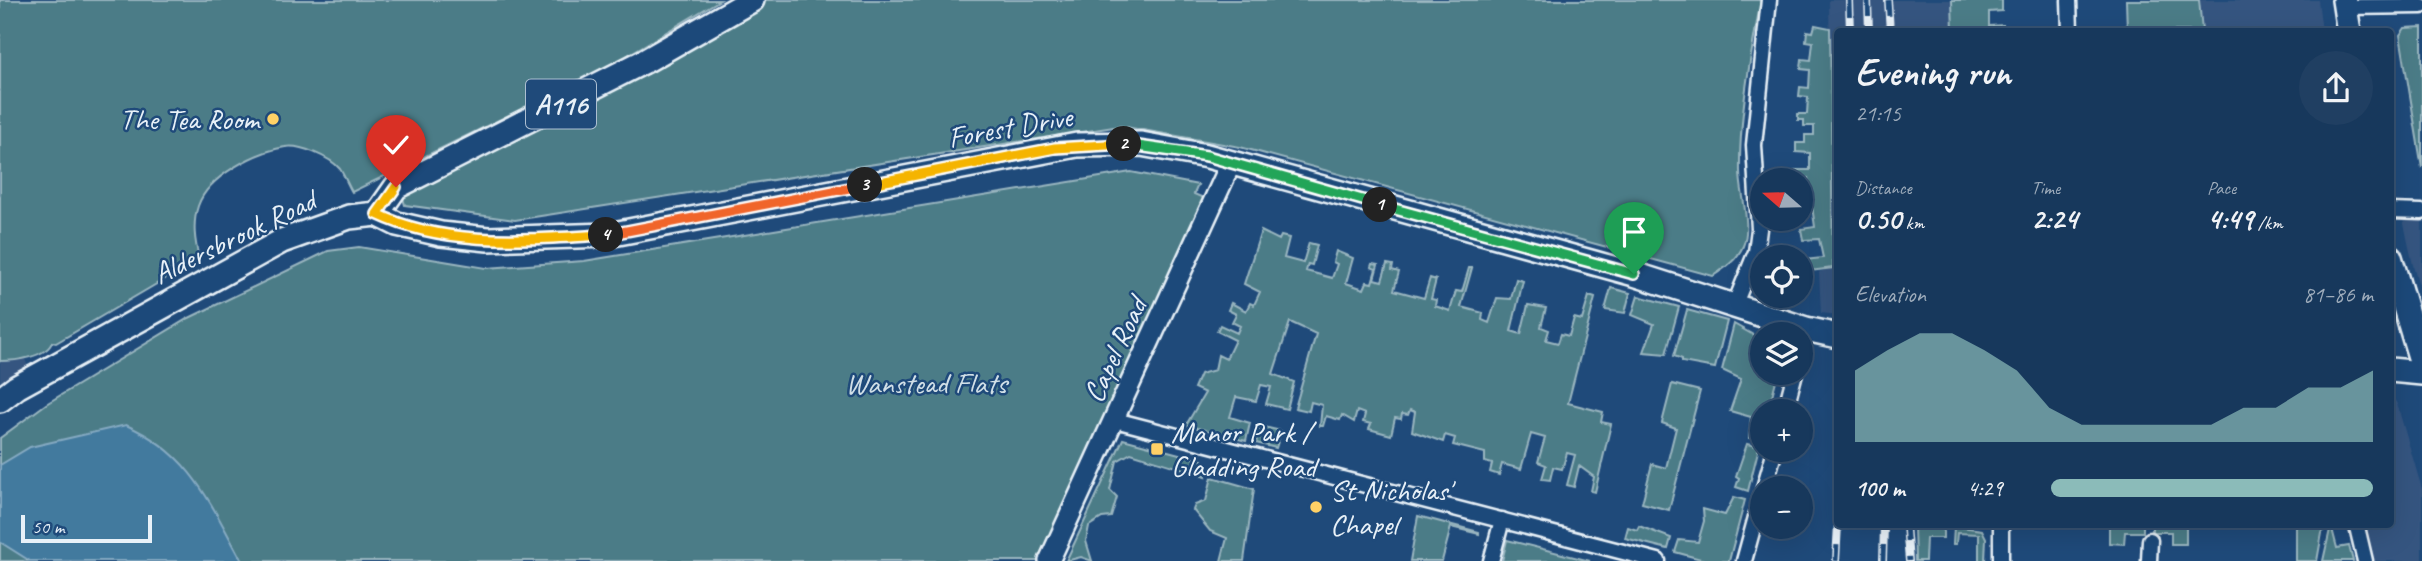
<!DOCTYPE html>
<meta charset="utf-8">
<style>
body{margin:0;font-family:Caveat,sans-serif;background:#203f62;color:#f1f3f6;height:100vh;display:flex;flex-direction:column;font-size:26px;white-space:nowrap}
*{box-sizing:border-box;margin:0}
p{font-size:23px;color:#9eacbb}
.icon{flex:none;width:38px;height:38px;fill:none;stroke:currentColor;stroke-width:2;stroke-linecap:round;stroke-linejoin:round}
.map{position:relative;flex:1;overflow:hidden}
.sheet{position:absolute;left:1834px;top:28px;width:560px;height:500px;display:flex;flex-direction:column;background:#17385c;border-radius:7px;box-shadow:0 7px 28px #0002,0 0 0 2px #365272}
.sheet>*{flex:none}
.needle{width:46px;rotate:290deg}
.tools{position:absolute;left:1750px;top:168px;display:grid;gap:14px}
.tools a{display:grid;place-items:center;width:63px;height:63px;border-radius:50%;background:#17385c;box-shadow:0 7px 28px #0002,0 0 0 2px #365272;font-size:35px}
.scale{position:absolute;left:21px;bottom:18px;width:131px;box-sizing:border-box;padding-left:7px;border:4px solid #e8f1f8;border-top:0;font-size:19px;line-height:24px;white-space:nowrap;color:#e8f1f8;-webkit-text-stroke:5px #1f4a7a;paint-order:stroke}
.pin{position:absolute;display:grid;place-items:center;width:60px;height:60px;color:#fff;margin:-72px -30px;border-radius:50% 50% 50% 0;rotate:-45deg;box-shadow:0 0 7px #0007}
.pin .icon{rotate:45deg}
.km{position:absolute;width:35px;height:35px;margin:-18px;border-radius:50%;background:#222;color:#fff;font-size:19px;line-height:35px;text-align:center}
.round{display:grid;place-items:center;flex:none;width:74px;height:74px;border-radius:37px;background:#203f62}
.headline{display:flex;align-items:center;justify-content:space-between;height:119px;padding:0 21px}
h1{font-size:38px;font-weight:700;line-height:52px}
.stats{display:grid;grid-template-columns:repeat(3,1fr);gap:10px;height:119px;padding:7px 21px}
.stats div{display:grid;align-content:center}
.stats b{font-size:30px;font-weight:700}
.stats small{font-size:19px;font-weight:400}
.stats p{font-size:19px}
.chart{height:196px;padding:14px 21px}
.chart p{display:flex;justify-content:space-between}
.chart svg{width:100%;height:126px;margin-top:7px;fill:#8bbbb9;opacity:.7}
ul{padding:0 21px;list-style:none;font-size:23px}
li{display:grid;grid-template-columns:112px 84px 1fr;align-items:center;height:52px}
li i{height:18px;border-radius:9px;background:#8bbbb9}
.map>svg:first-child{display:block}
.built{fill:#355580}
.green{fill:#4c7c87;stroke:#9ab6c0;stroke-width:2}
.water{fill:#437a9e;stroke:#85aac2;stroke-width:2}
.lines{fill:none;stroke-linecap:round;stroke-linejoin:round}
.street-casing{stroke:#e8f1f8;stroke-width:19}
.secondary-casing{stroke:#e8f1f8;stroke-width:24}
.primary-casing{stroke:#e8f1f8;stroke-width:28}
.street{stroke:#1f4a7a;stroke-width:14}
.secondary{stroke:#1f4a7a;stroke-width:19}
.primary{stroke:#1f4a7a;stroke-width:23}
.rail-casing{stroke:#e8f1f8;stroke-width:8}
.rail{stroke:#1f4a7a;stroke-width:5;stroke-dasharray:16;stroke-linecap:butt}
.split-1-casing{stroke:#fff;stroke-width:14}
.split-2-casing{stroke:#fff;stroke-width:14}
.split-3-casing{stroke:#fff;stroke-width:14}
.split-4-casing{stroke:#fff;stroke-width:14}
.split-5-casing{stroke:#fff;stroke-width:14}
.split-1{stroke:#22a559;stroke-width:9}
.split-2{stroke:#22a559;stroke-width:9}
.split-3{stroke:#f5b400;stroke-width:9}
.split-4{stroke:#f0652b;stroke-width:9}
.split-5{stroke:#f5b400;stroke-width:9}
.poi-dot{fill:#ffd166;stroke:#1f4a7a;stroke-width:2.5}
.labels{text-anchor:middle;stroke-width:5;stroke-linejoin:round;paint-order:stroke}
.shield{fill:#1f4a7a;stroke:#acbfd2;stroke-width:2}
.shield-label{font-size:28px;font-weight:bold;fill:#e8f1f8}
.poi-label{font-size:30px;fill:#e8f1f8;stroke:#1f4a7a;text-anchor:start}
.street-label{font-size:30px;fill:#e8f1f8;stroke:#1f4a7a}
.park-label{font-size:30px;fill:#d1dfe7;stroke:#1f4a7a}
</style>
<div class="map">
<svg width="2422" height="561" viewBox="0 0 2422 561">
<rect width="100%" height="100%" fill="#1f4a7a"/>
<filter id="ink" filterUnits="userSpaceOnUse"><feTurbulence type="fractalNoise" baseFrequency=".0143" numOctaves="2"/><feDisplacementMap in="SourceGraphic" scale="14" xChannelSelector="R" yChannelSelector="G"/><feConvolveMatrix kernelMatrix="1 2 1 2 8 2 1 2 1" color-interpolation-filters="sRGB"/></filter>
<g filter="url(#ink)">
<g class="built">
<polygon points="1829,0 1952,0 1953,31 1838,32 1837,315 1821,313 1819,272 1833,268"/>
<polygon points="2199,0 2318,0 2322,31 2202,31"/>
<polygon points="2402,215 2422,217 2422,295 2413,265"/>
<polygon points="25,359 28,367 0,383 0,361"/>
<polygon points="2391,394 2397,404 2422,489 2422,561 2370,561 2363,525 2390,525"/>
</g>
<g class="green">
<path d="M 0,0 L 720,0 L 611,65 L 352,192 C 348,185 343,173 340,169 C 330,157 299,144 285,147 C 256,152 208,176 198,206 C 192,224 195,241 199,259 L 56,343 L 52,342 C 47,357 15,361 0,361 Z"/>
<path d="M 762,0 L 1761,0 C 1751,53 1739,118 1740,171 C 1740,194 1752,225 1743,246 C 1737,260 1725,268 1713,276 L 1240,147 L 1120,126 L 515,220 L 405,205 L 401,191 Z"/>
<polygon points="1952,0 2002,0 2002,11 1989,12 1989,26 2003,25 2003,31 1953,31"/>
<polygon points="2126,0 2199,0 2202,31 2127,31"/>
<polygon points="1815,25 1830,28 1833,268 1810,271 1805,266 1805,260 1823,258 1819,239 1803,240 1801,229 1815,227 1808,178 1796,179 1795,170 1810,170 1810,153 1796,152 1796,143 1805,143 1805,135 1814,135 1814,126 1804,126 1804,120 1798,120 1798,114 1807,114 1808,97 1799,96 1800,87 1809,88 1810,70 1801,69 1802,59 1811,60 1813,42 1806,41 1807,31 1813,32"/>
<polygon points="2422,27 2422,168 2400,35 2405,28"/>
<polygon points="1131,172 1198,185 1194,194 1206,199 1039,561 0,561 0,438 46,404 187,319 328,251 359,247 486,268 584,261"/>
<polygon points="1261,231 1279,240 1281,236 1289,238 1284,258 1303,263 1309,243 1317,245 1312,265 1308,264 1306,271 1332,278 1337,264 1333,262 1336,251 1353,258 1346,283 1364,289 1367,282 1372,283 1376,269 1371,267 1372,264 1378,265 1374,279 1382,281 1387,264 1393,265 1392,270 1399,272 1394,290 1424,298 1430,278 1436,280 1431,299 1436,300 1435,306 1450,311 1456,291 1462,292 1469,268 1472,268 1461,307 1483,313 1482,320 1489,323 1497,298 1511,299 1516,279 1523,281 1511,331 1521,334 1528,305 1546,308 1541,327 1549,330 1546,340 1558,343 1561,334 1569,336 1574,318 1582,320 1589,296 1595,298 1568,403 1603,412 1601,422 1611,424 1595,492 1591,491 1594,477 1579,466 1574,487 1567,485 1575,455 1567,453 1562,469 1553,467 1550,480 1542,479 1546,465 1538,462 1545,438 1531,434 1521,469 1502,464 1499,475 1490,472 1492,464 1485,462 1485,453 1453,445 1455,438 1445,435 1443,442 1412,431 1415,412 1410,410 1408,415 1402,414 1401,419 1395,418 1391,435 1369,429 1371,424 1363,422 1365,414 1357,411 1354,422 1342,415 1340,420 1326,416 1323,426 1320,426 1322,405 1311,402 1309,411 1295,408 1316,334 1290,322 1273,374 1294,382 1287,409 1266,404 1271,387 1261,385 1256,401 1236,397 1230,417 1250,423 1246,441 1186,425 1205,393 1194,388 1200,374 1215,370 1218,355 1226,359 1235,340 1217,331 1220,325 1237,333 1240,326 1232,322 1236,314 1228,310 1231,303 1246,311 1250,303 1254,305 1260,292 1244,284"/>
<polygon points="1611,288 1630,293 1625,313 1605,310"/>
<polygon points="1638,296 1679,307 1666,354 1644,352 1654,324 1632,315"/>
<polygon points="1687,310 1727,321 1715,368 1682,362 1682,359 1674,356"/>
<polygon points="1734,324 1762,340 1762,373 1778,373 1768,411 1762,411 1761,440 1749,438 1751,417 1730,411 1741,379 1722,370"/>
<polygon points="1672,384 1700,391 1669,510 1642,503 1652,464 1666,468 1676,428 1662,423"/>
<polygon points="1260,426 1281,431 1276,448 1256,443"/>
<polygon points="1123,439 1202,460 1206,476 1131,453 1117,461 1110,490 1117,497 1111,517 1102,518 1089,526 1086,541 1092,561 1081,557 1066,561"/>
<polygon points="1747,444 1759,447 1748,491 1736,487 1739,478 1736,476"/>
<polygon points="1212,477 1254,489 1244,561 1221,561 1227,538 1210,531 1193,510 1195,505 1206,501"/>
<polygon points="1734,497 1745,500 1729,561 1708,561 1675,552 1679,540 1698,542 1704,521 1703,509 1725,515"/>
<polygon points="1418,516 1479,532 1479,534 1451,527 1442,561 1410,561"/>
<polygon points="2109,525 2143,525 2143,532 2125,532 2124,544 2109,543"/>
<polygon points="2152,525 2186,525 2186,544 2171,544 2171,532 2152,532"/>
<polygon points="2296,525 2327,525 2322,533 2317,561 2296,561"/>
<polygon points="2331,525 2337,548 2349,546 2353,561 2323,561"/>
<polygon points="1639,526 1671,538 1668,549 1625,538 1628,527 1637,530"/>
<polygon points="1914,526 1943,526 1943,538 1926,538 1925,561 1915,561"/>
<polygon points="1954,526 1982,530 1986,538 1985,561 1979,561 1979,534 1957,533 1956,544 1953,544"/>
<polygon points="1507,540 1590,561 1502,561"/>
</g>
<path class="water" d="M 126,425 C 191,453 210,503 242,561 L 30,561 L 0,542 L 0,465 L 30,447 Z"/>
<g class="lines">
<defs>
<g id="street">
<polyline points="2069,0 2070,32"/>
<polyline points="2345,7 2422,6"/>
<polyline points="2390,211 2422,212"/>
<polyline points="1734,306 1756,252 1759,229 1754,145 1769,0"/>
<polyline points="1801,348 1806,329"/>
<polyline points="1785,411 1795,373"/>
<polyline points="1115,420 1658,561"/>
<polyline points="1764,488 1775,450"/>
<polyline points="2357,527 2365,561"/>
<polyline points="1491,561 1502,520"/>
<polyline points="1744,561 1762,495"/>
<polyline points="2001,561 2001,525"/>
<polyline points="2149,561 2150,540"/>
</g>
<polyline id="secondary" points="1049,561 1231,163"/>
<g id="primary">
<polyline points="2344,0 2349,32"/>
<polyline points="377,214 397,224 441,234 488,239 608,235 1077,145 1141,144 1207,156 1634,274 1806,329 1838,336"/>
<polyline points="2390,257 2422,364"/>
<polyline points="2390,370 2422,373"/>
<polyline points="0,400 17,387 282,241 349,217 377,214 396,187 647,60 752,0"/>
</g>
</defs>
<use href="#street" class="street-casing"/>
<use href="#secondary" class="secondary-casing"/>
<use href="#primary" class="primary-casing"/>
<use href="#street" class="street"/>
<use href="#secondary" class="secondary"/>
<use href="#primary" class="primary"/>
<defs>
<g id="rail">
<polyline points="1849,0 1850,32"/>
<polyline points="1868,0 1869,32"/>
<polyline points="1888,0 1890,32"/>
<polyline points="1906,525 1909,561"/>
<polyline points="1836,561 1838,524"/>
<polyline points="1883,561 1884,525"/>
</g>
</defs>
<use href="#rail" class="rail-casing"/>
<use href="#rail" class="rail"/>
</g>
</g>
<g class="lines" filter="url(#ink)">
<defs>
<polyline id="split-1" points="1380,205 1634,274"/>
<polyline id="split-2" points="1124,144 1207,156 1380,205"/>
<polyline id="split-3" points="865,185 1055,148 1124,144"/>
<polyline id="split-4" points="606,235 865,185"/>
<path id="split-5" d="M 396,187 L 377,214 C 448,248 530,239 606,235"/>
</defs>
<use href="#split-1" class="split-1-casing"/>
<use href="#split-2" class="split-2-casing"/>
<use href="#split-3" class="split-3-casing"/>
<use href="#split-4" class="split-4-casing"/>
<use href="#split-5" class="split-5-casing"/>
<use href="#split-1" class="split-1"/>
<use href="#split-2" class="split-2"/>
<use href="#split-3" class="split-3"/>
<use href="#split-4" class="split-4"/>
<use href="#split-5" class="split-5"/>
</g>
<g class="poi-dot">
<circle cx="273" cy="119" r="7"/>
<rect x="1150" y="442" width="14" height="14" rx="3.5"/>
<circle cx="1316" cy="507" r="7"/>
</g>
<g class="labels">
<rect class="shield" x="526" y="79.5" width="70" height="49" rx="5"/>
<g class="shield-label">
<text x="561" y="114">A116</text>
</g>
<g class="poi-label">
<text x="259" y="129" text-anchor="end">The Tea Room</text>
<text x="1171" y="442">Manor Park /<tspan x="1171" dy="34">Gladding Road</tspan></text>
<text x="1330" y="500">St Nicholas'<tspan x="1330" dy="34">Chapel</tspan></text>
</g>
<g class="street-label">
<text transform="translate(1010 127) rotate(-10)" y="10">Forest Drive</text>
<text transform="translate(234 237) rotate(-26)" y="10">Aldersbrook Road</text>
<text transform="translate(1115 350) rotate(-65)" y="10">Capel Road</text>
</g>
<g class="park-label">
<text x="926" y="393">Wanstead Flats</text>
</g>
</g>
</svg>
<div class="tools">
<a><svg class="needle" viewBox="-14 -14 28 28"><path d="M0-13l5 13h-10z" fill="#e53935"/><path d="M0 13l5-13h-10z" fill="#9eacbb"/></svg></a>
<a><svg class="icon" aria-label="locate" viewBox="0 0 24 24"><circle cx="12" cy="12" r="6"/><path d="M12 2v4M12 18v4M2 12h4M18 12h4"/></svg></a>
<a><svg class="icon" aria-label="layers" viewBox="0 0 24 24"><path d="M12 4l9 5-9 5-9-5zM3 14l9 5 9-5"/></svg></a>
<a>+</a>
<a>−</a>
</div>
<div class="scale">50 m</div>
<div class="pin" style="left:1634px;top:274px;background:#1e9e55"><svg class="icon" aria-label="arrive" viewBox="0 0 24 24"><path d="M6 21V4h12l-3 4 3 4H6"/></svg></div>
<div class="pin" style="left:396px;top:187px;background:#d93025"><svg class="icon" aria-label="check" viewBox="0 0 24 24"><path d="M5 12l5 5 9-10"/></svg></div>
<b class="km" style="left:1380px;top:205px">1</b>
<b class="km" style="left:1124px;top:144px">2</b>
<b class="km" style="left:865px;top:185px">3</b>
<b class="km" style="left:606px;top:235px">4</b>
<section class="sheet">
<div class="headline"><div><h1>Evening run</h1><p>21:15</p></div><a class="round"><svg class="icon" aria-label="share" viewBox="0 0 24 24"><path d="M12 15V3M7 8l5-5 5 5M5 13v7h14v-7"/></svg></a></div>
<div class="stats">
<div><p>Distance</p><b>0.50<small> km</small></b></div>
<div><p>Time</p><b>2:24</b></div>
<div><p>Pace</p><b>4:49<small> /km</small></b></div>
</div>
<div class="chart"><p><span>Elevation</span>81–86 m</p>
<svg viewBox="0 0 160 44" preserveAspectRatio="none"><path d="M0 44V19L10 12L20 6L30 6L40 12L50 19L60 32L70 38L80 38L90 38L100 38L110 38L120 32L130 32L140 25L150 25L160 19V44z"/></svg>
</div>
<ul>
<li><b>100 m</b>4:29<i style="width:100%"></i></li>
</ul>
</section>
</div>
